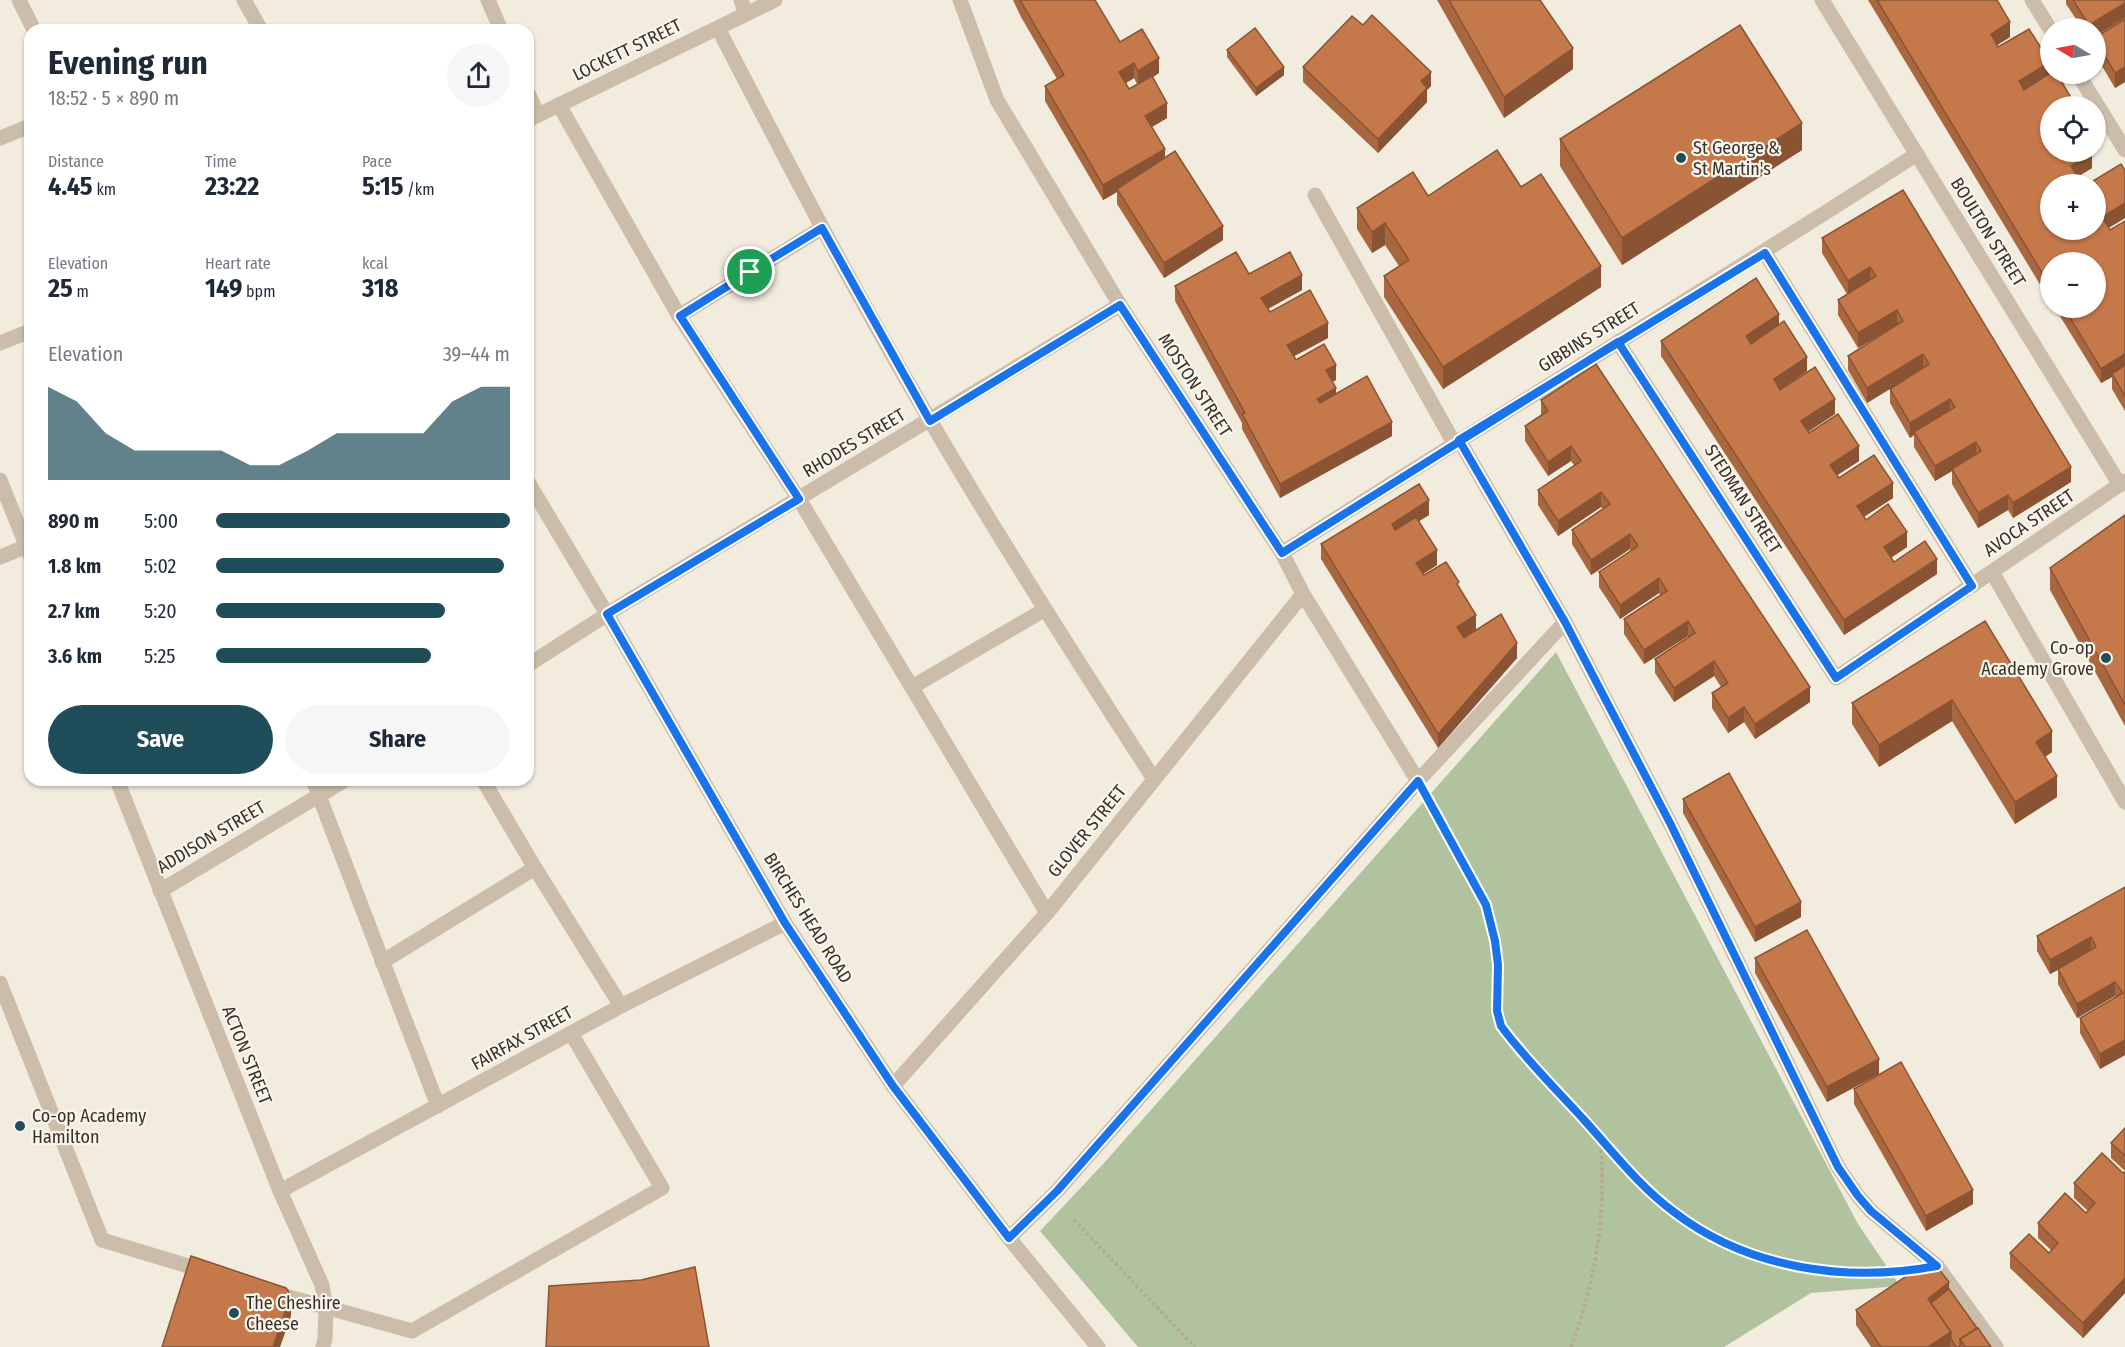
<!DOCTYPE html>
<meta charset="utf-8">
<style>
body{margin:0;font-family:"Fira Sans Condensed",sans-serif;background:#f6f6f7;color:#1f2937;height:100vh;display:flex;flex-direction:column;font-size:22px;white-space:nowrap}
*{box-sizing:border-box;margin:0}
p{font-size:20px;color:#747a83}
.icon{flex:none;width:33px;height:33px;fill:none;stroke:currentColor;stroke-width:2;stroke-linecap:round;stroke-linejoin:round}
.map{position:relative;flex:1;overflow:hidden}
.details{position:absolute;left:24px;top:24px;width:510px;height:762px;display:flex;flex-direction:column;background:#fff;border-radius:18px;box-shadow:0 2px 4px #0004}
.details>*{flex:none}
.needle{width:39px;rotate:280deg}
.buttons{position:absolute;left:2040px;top:18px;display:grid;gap:12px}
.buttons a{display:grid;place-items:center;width:66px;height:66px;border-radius:50%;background:#fff;box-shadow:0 2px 4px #0004;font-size:30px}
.pin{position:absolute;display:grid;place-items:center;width:51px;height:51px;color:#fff;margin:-26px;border:3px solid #fff;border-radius:50%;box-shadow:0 2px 6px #0007}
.round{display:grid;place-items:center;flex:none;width:63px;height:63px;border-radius:32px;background:#f6f6f7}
.headline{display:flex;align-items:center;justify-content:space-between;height:102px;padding:0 24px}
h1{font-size:33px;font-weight:700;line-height:45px}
.metrics{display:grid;grid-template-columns:repeat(3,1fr);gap:9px;height:102px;padding:6px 24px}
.metrics div{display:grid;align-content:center}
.metrics b{font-size:26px;font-weight:700}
.metrics small{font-size:16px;font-weight:400}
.metrics p{font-size:16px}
.chart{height:168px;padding:12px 24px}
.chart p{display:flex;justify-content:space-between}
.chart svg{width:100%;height:108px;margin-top:6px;fill:#1f4e5a;opacity:.7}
.action{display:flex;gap:12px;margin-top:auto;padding:12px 24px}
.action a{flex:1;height:69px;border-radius:36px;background:#1f4e5a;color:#fff;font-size:24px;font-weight:700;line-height:69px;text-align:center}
.action a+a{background:#f6f6f7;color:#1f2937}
ul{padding:0 24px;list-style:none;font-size:20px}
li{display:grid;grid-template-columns:96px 72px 1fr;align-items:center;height:45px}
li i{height:15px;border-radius:8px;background:#1f4e5a}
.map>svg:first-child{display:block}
.green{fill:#b1c29e}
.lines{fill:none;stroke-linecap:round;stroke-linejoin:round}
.path{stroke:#b7a894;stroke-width:4;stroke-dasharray:3 3;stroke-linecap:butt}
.service{stroke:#cbbdaa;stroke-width:15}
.minor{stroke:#cbbdaa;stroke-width:15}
.tertiary{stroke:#cbbdaa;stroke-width:15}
.wall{fill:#a96740;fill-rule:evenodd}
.shaded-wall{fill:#8a5434}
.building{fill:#c5784a;stroke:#8a5434;stroke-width:1.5}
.route-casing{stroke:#fff;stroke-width:12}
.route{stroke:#1a73e8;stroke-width:8}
.poi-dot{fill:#1f4e5a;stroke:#faf5eb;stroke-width:2}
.labels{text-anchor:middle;stroke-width:4.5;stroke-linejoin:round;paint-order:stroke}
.street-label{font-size:18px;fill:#383029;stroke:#faf5eb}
.poi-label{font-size:18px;fill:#383029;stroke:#faf5eb;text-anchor:start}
</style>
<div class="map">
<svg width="2125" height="1347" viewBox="0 0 2125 1347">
<rect width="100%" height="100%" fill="#f2ecde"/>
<polygon class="green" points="1556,652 1858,1224 1900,1286 1811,1293 1724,1347 1138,1347 1040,1231 1104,1163"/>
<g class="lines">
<g class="path">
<path d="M 1435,812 L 1486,905 L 1495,941 L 1498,965 L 1497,1011 L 1501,1026 C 1526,1060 1558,1091 1586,1122 C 1605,1143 1623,1167 1643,1187 C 1711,1251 1803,1279 1895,1273"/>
<polyline points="1074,1220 1195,1347"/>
<path d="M 1571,1347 C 1589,1300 1601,1245 1602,1194 C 1603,1176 1601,1157 1601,1139"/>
</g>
<g class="service">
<polyline points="19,0 34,30"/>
<polyline points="488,0 501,30"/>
<polyline points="741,0 746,14"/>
<polyline points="2032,0 2050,29"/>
<path d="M 718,28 C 786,160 855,293 931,422 C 1002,543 1077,661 1154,779"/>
<polyline points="2078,74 2125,150"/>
<polyline points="528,93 538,115"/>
<polyline points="559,105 679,316 799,499 1047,913"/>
<polyline points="0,138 30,126"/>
<polyline points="1315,195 1454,443"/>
<polyline points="1765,253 1972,586"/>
<polyline points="679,316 822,228"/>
<polyline points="1459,440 1565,622 1670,823 1838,1167 1858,1196 1871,1211 1937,1266 1996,1347"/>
<polyline points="0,557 30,545"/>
<polyline points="912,687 1044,610"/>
<polyline points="313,780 438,1106"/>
<polyline points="483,780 535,868 621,1006"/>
<polyline points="382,962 535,868"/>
<polyline points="0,983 102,1240 208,1272"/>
<polyline points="1009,1238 1057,1191 1418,781 1565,622"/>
<polyline points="271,1292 412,1331 662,1188 571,1033"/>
</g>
<g class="minor">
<polyline points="960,0 997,100 1120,305 1282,553 1303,594 1418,781"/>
<polyline points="1822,0 2120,485"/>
<polyline points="528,120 775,0"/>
<polyline points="1618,342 1836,678 2125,481"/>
<polyline points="0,343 30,331"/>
<polyline points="0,480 30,555"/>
<path d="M 1282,553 C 1492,418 1707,290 1917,154"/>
<polyline points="1992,572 2125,802"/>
<polyline points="528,665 628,601 1120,305"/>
<polyline points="117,780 280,1191 322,1285 326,1308 325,1339 323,1347"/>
<polyline points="160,891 345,780"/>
<polyline points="893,1086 1047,913 1303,594"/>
<polyline points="280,1191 621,1006 785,923"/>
</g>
<g class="tertiary">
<polyline points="244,0 261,30"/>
<polyline points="528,482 607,614 785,923 893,1086 1009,1238 1098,1347"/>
</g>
</g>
<g class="wall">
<path d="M 1013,0 L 1095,0 L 1120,42 L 1159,73 L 1153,77 L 1167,118 L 1152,127 L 1165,158 L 1223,240 L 1164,278 L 1117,204 L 1117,192 L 1103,200 L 1045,101 L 1045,86 L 1057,79 L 1021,17 ZM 1134,78 L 1137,84 L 1129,89 L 1126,83 Z"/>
<polygon points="1437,0 1540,0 1573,69 1504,118"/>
<polygon points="1868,0 1997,0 2010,37 1997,45 1998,47 2050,74 2073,106 2050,106 2092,168 2077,177 2050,230 2125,170 2125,218 2108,228 2110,230 2125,221 2125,411 2112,389 2112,377 2101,383 2055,308 2096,308 2050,262 2050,301"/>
<polygon points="2066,0 2125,0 2096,28 2082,28 2066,4"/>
<polygon points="2125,19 2125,82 2115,88 2096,56 2096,37"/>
<polygon points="1227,50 1284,75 1256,96 1227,57"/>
<polygon points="1303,67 1431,86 1427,90 1427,102 1378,153 1303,82"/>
<polygon points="1560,139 1802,150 1622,265 1560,166"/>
<polygon points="1521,187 1601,287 1443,389 1384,297 1384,276 1399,266 1385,245 1372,253 1357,229 1357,208 1428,196"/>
<polygon points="1903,190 2071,482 2013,518 2008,510 1978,528 1952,484 1952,471 1935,481 1914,447 1914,435 1910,438 1890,403 1890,389 1867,403 1848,370 1848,356 1897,325 1858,348 1838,315 1838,300 1847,294 1822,253 1822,238"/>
<polygon points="1249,274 1302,290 1268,309 1270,312 1328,338 1294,356 1296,360 1336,380 1332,382 1336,394 1392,436 1280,498 1242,429 1242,423 1175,301 1175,286"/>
<polygon points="1779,325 1807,371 1780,389 1835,414 1808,432 1809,433 1859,461 1837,475 1839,478 1893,498 1864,517 1866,520 1907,547 1891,558 1894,562 1937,574 1844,635 1661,356 1661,341"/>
<polygon points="1541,400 1810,702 1755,739 1744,722 1728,733 1712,708 1712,693 1721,687 1714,676 1674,702 1655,673 1655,659 1688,637 1688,636 1644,664 1624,634 1624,619 1660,595 1659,593 1620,619 1599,587 1599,572 1631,551 1630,549 1591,575 1572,544 1572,530 1603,509 1601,507 1558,536 1538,505 1538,490 1574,465 1571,461 1548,476 1525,441 1525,426 1541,415"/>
<polygon points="1429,515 1419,521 1437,565 1423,574 1424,575 1459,587 1476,630 1517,658 1438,748 1321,559 1321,544"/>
<polygon points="2125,515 2125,726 2050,590 2050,568"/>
<polygon points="1985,621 2052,752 2045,757 2057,797 2015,824 1952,721 1879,767 1852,724 1852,703"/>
<polygon points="1683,799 1801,917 1755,942 1683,813"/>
<polygon points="2125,887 2125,1055 2100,1069 2080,1033 2080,1018 2116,997 2115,996 2077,1018 2058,984 2058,970 2050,974 2037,951 2037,936"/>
<polygon points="1755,958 1879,1074 1827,1102 1755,973"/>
<polygon points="1854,1089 1973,1204 1926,1231 1854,1104"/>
<polygon points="2125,1128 2125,1171 2111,1158 2111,1143"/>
<polygon points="2125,1172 2125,1293 2083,1338 2010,1268 2010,1253 2049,1253 2051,1250 2038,1238 2038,1223 2086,1213 2088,1211 2074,1198 2074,1183 2123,1173"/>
<polygon points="1949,1289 1991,1347 1871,1347 1856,1325 1856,1310"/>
</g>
<g class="shaded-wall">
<polygon points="2125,3 2125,18 2096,36 2096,28 2089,28 2089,25"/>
<polygon points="2010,22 2010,37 1991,49 1991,34"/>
<polygon points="1573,48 1573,69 1504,118 1504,97"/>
<polygon points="1159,58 1159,73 1138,86 1138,71"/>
<polygon points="2050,62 2050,77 2019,96 2019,81"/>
<polygon points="1134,63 1134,78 1119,87 1119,72"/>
<polygon points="1284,67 1284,75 1256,96 1256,88"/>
<polygon points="2125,67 2125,82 2115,88 2115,73"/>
<polygon points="1431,72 1431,86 1427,90 1427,102 1378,153 1378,139 1421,81"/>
<polygon points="2073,101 2073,106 2063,106"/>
<polygon points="1167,103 1167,118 1145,131 1145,116"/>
<polygon points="2050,114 2050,129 2042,134 2042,119"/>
<polygon points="1802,123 1802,150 1622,265 1622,238"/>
<polygon points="1165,149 1165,164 1117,189 1117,192 1103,200 1103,185"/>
<polygon points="2092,154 2092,168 2071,181 2071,166"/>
<polygon points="2125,203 2125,218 2102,232 2102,217"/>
<polygon points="1385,223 1385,245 1372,253 1372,232"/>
<polygon points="1223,226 1223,240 1164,278 1164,263"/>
<polygon points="1601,266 1601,287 1443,389 1443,367"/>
<polygon points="1870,267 1870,282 1848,296 1848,281"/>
<polygon points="1302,275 1302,290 1261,312 1261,298"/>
<polygon points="1897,310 1897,325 1858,348 1858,333"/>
<polygon points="1779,314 1779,329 1746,351 1746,336"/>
<polygon points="1328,323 1328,338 1287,360 1287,345"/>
<polygon points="1923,354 1923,368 1867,403 1867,388"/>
<polygon points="2125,354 2125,369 2112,374 2112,377 2101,383 2101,369"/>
<polygon points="1807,357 1807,371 1774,394 1774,379"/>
<polygon points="1336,365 1336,380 1326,385 1326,370"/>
<polygon points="1336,388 1336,403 1317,413 1317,399"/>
<polygon points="1835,399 1835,414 1801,436 1801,421"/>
<polygon points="1950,399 1950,414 1914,432 1914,435 1910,438 1910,423"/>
<polygon points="1392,422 1392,436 1280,498 1280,484"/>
<polygon points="1976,442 1976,456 1952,469 1952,471 1935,481 1935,466"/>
<polygon points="1571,446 1571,461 1548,476 1548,462"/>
<polygon points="1859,446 1859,461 1830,480 1830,465"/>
<polygon points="2071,467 2071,482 2013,518 2013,503"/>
<polygon points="1893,483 1893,498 1857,521 1857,506"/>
<polygon points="1601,492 1601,507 1558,536 1558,521"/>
<polygon points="2008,495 2008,510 1978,528 1978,513"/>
<polygon points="1429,500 1429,515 1392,538 1392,524"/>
<polygon points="1907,532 1907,547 1884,562 1884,547"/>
<polygon points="1630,534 1630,549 1591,575 1591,560"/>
<polygon points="1437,550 1437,565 1416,578 1416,563"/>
<polygon points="1937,559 1937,574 1844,635 1844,620"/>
<polygon points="1659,578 1659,593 1620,619 1620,605"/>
<polygon points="1476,615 1476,630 1457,642 1457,627"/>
<polygon points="1688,621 1688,636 1644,664 1644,650"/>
<polygon points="1517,643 1517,658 1438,748 1438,734"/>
<polygon points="1714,661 1714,676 1674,702 1674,688"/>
<polygon points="1810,687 1810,702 1755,739 1755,724"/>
<polygon points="1952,700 1952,721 1879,767 1879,745"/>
<polygon points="1744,707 1744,722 1728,733 1728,718"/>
<polygon points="2052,731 2052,752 2036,763 2036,742"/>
<polygon points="2057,776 2057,797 2015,824 2015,802"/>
<polygon points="1801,902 1801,917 1755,942 1755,927"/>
<polygon points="2091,937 2091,952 2050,974 2050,960"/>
<polygon points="2115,982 2115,996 2077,1018 2077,1004"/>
<polygon points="2125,1040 2125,1055 2100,1069 2100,1054"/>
<polygon points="1879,1059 1879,1074 1827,1102 1827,1087"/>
<polygon points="1973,1190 1973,1204 1926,1231 1926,1216"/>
<polygon points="2125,1278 2125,1293 2083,1338 2083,1323"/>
<polygon points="1949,1282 1949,1297 1932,1311 1928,1299"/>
<polygon points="291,1295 291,1316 280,1347 273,1347"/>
<polygon points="1951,1332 1950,1347 1928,1347"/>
</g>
<g class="building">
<polygon points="1020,0 1095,0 1120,42 1142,29 1159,58 1138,71 1134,63 1119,72 1129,89 1152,76 1167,103 1145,116 1165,149 1103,185 1045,86 1064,75"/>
<polygon points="1449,0 1540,0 1573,48 1504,97"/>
<polygon points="1877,0 1997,0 2010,22 1991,34 1998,47 2029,29 2050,62 2019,81 2024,90 2050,73 2057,74 2073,101 2063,106 2050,106 2050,114 2042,119 2049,129 2050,128 2050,152 2090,152 2092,154 2071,166 2082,184 2050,184 2050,230 2096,230 2096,184 2088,184 2121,164 2125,170 2125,203 2102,217 2110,230 2125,221 2125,354 2101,369 2064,308 2096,308 2096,262 2050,262 2050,286"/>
<polygon points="2073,0 2125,0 2125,3 2089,25"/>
<polygon points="1372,15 1431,72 1421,81 1427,88 1378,139 1303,67 1352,16 1363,25"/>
<polygon points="2125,19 2125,67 2115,73 2096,41 2096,37"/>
<polygon points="1740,25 1802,123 1622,238 1560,139"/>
<polygon points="1255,28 1284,67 1256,88 1227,50"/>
<polygon points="1497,150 1521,187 1541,174 1601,266 1443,367 1384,276 1409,260 1385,223 1372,232 1357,208 1413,172 1428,196"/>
<polygon points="1175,151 1223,226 1164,263 1117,189"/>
<polygon points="1903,190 2071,467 2013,503 2008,495 1978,513 1952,469 1981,451 1976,442 1935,466 1914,432 1955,407 1950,399 1910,423 1890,389 1929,364 1923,354 1867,388 1848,356 1903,321 1897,310 1858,333 1838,300 1876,276 1870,267 1848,281 1822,238"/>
<polygon points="1236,252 1249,274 1290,252 1302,275 1261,298 1270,312 1310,290 1328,323 1287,345 1296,360 1324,344 1336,365 1326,370 1336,388 1317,399 1320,403 1367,376 1392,422 1280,484 1242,414 1245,413 1175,286"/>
<polygon points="1756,278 1779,314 1746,336 1751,344 1784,321 1807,357 1774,379 1780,390 1815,367 1835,399 1801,421 1809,433 1838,414 1859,446 1830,465 1839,478 1874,455 1893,483 1857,506 1866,520 1888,504 1907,532 1884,547 1894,562 1925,541 1937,559 1844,620 1661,341"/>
<polygon points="1596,364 1810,687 1755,724 1744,707 1728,718 1712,693 1728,683 1714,661 1674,688 1655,659 1695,633 1688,621 1644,650 1624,619 1667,591 1659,578 1620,605 1599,572 1638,546 1630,534 1591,560 1572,530 1610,504 1601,492 1558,521 1538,490 1581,461 1571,446 1548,462 1525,426 1548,411 1541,400"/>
<polygon points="2125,365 2125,396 2112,374"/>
<polygon points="1419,484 1429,500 1392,524 1395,530 1416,517 1437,550 1416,563 1424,575 1446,562 1459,582 1457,584 1476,615 1457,627 1464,638 1501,614 1517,643 1438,734 1321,544"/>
<polygon points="2125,515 2125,705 2050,568"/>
<polygon points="1985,621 2052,731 2036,742 2057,776 2015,802 1952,700 1879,745 1852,703"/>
<polygon points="1729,773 1801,902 1755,927 1683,799"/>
<polygon points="2125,887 2125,1040 2100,1054 2080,1018 2123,993 2115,982 2077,1004 2058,969 2096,947 2091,937 2050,960 2037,936"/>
<polygon points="1807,930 1879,1059 1827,1087 1755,958"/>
<polygon points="1901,1062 1973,1190 1926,1216 1854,1089"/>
<polygon points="2125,1128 2125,1156 2111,1143"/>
<polygon points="2102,1153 2123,1173 2125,1172 2125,1278 2083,1323 2010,1253 2029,1234 2049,1253 2058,1243 2038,1223 2065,1193 2086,1213 2095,1203 2074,1183"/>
<polygon points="191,1256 286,1288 291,1295 273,1347 162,1347"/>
<polygon points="1923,1265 1938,1268 1949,1282 1928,1299 1951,1332 1928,1347 1881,1347 1856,1310"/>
<polygon points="695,1267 709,1347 546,1347 549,1286 641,1280"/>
<polygon points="1949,1289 1977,1328 1960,1339 1960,1347 1956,1347 1951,1339 1951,1332 1931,1303"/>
<polygon points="1978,1328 1991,1347 1965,1347 1960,1339"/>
</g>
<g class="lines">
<defs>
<path id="route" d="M 750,272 L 680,316 L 799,499 L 607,614 L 785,923 L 893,1086 L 1009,1238 L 1057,1191 L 1418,781 L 1486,905 L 1495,941 L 1498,965 L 1497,1011 L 1501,1026 C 1526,1060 1557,1090 1585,1121 C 1614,1153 1639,1186 1674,1212 C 1748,1269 1847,1283 1937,1266 L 1871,1211 L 1858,1196 L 1838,1167 L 1670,823 L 1565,622 L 1459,440 L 1765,253 L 1972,586 L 1836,678 L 1618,342 L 1282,553 L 1120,305 L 930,421 L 822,228 L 750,272"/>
</defs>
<use href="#route" class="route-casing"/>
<use href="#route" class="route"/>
</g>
<g class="poi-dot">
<circle cx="1681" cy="158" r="6"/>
<circle cx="2106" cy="658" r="6"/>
<circle cx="20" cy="1126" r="6"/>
<circle cx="234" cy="1313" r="6"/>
</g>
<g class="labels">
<g class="street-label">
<text transform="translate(627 50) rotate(-26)" y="6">LOCKETT STREET</text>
<text transform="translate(1988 232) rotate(58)" y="6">BOULTON STREET</text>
<text transform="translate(1589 337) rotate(-32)" y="6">GIBBINS STREET</text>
<text transform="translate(1195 385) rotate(57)" y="6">MOSTON STREET</text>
<text transform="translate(854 443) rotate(-31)" y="6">RHODES STREET</text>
<text transform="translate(1743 499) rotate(57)" y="6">STEDMAN STREET</text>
<text transform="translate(2029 523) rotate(-34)" y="6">AVOCA STREET</text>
<text transform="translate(1087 831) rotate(-51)" y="6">GLOVER STREET</text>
<text transform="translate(211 837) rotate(-31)" y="6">ADDISON STREET</text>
<text transform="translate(808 918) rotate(58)" y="6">BIRCHES HEAD ROAD</text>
<text transform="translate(522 1038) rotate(-29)" y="6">FAIRFAX STREET</text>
<text transform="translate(247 1055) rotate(68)" y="6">ACTON STREET</text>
</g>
<g class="poi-label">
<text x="1693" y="154">St George &amp;<tspan x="1693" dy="21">St Martin's</tspan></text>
<text x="2094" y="654" text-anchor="end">Co-op<tspan x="2094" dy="21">Academy Grove</tspan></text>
<text x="32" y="1122">Co-op Academy<tspan x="32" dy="21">Hamilton</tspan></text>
<text x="246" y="1309">The Cheshire<tspan x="246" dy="21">Cheese</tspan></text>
</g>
</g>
</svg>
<div class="buttons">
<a><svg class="needle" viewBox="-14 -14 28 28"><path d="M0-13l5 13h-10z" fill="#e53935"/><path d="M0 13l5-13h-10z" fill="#747a83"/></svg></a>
<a><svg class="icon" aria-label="locate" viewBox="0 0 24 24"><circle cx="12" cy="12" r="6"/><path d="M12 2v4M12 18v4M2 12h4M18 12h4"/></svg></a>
<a>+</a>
<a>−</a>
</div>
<div class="pin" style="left:750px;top:272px;background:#1e9e55"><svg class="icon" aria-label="arrive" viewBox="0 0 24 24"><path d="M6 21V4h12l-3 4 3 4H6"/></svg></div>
<section class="details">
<div class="headline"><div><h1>Evening run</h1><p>18:52 · 5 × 890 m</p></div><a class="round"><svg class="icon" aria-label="share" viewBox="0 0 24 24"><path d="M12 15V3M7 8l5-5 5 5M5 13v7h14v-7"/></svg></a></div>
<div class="metrics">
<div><p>Distance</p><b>4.45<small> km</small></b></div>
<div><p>Time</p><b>23:22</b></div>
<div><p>Pace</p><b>5:15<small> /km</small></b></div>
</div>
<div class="metrics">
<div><p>Elevation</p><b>25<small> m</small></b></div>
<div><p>Heart rate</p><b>149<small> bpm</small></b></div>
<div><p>kcal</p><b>318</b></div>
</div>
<div class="chart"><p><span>Elevation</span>39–44 m</p>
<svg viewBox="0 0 160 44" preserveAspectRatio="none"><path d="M0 44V6L10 12L20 25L30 32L40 32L50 32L60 32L70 38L80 38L90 32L100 25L110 25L120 25L130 25L140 12L150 6L160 6V44z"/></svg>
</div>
<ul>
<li><b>890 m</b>5:00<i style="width:100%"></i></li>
<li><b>1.8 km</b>5:02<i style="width:98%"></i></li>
<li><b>2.7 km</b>5:20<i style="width:78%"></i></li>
<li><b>3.6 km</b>5:25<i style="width:73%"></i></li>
</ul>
<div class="action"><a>Save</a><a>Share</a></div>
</section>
</div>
